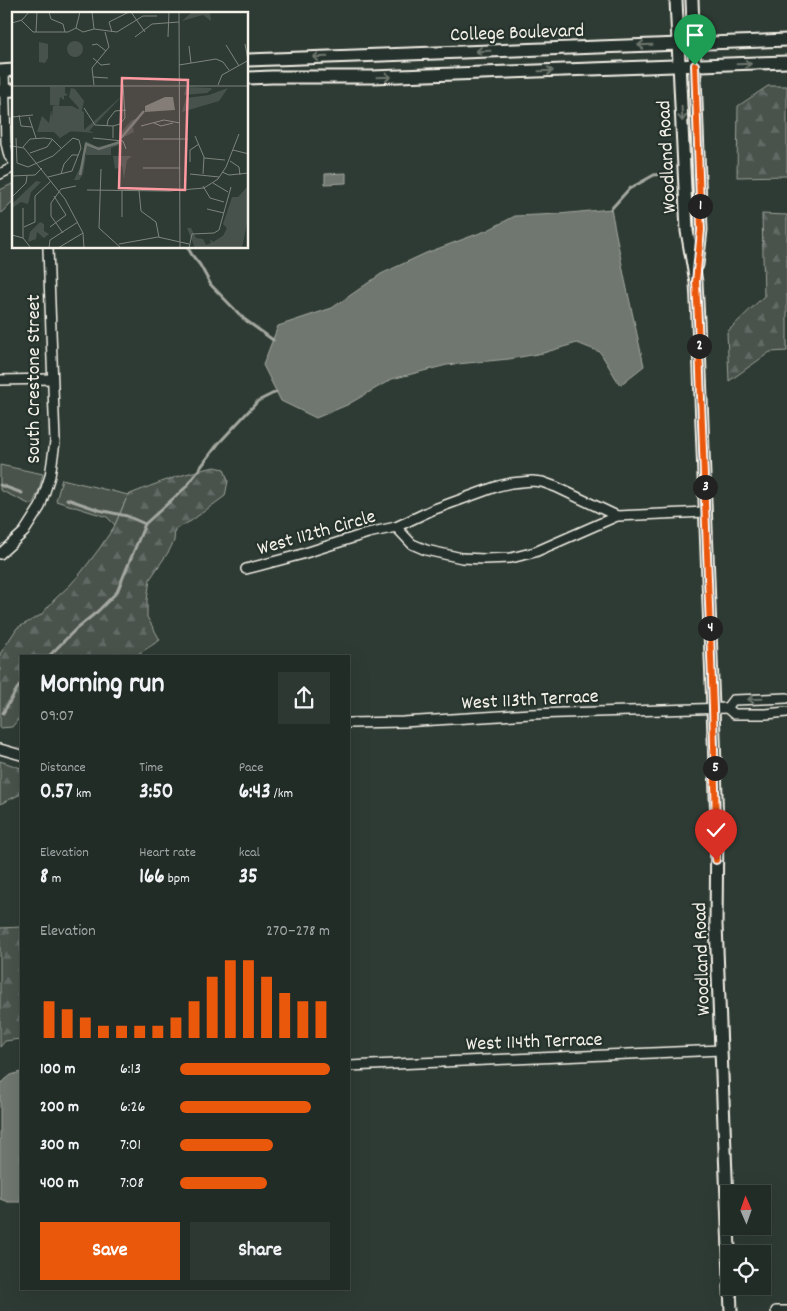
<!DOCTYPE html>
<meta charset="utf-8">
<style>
body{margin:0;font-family:Dekko,sans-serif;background:#2e3833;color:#f1f3f6;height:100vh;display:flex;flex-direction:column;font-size:19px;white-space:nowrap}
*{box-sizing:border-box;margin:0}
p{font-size:16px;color:#a2a7a7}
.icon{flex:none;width:28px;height:28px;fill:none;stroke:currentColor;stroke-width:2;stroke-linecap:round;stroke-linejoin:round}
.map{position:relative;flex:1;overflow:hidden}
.panel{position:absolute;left:20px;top:655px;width:330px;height:635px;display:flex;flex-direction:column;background:#222c27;border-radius:0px;box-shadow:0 5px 20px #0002,0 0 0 1px #3f4844}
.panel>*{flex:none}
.needle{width:32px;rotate:358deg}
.fabs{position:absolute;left:721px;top:1185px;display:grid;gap:10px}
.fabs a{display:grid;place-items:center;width:50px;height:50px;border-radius:0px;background:#222c27;box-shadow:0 5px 20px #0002,0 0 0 1px #3f4844;font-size:25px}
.pin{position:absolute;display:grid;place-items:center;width:42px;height:42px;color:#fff;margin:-51px -21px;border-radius:50% 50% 50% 0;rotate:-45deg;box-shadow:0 0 5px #0007}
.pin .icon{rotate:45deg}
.km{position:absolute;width:25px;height:25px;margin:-12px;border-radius:50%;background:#222;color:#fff;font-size:14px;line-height:25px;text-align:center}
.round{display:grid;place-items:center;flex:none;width:52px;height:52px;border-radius:0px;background:#2e3833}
.overview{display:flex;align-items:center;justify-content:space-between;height:85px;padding:0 20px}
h1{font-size:28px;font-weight:700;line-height:38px}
.figures{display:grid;grid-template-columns:repeat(3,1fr);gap:8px;height:85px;padding:5px 20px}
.figures div{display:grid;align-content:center}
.figures b{font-size:21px;font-weight:700}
.figures small{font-size:14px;font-weight:400}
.figures p{font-size:14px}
.chart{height:140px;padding:10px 20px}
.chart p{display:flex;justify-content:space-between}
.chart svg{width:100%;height:90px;margin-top:5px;stroke:#ea580c;stroke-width:6}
.primary-button{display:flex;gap:10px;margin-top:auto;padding:10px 20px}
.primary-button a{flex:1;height:58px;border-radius:0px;background:#ea580c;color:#fff;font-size:20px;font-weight:700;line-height:58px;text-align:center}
.primary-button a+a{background:#2e3833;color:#f1f3f6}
ul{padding:0 20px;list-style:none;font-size:16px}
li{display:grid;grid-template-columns:80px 60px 1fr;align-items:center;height:38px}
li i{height:12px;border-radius:6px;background:#ea580c}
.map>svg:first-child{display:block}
.grass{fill:#48524c;stroke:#9ea29a}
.forest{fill:url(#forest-firs);stroke:#9ea29a}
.water{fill:#6f7770;stroke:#a4a8a0}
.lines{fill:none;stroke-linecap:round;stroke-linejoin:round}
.stream{stroke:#a4a8a0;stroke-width:3}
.minor-casing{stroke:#f4f1e8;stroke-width:12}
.major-casing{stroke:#f4f1e8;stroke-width:15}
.minor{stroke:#26332d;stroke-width:9}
.major{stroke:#26332d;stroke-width:11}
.oneway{stroke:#6e766e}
.route-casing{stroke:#fff;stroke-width:10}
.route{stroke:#ea580c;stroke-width:6}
.labels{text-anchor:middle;stroke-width:4.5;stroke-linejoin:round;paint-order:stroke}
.street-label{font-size:20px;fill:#f4f1e8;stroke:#26332d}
.inset-river{fill:none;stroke:#6f7770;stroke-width:2.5}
.inset-road{fill:none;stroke:#7d847c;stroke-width:1}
.view{fill:#ff9aa2;fill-opacity:0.15;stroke:#ff9aa2;stroke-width:2.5}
.inset-edge{fill:none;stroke:#f4f1e8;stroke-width:2.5}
</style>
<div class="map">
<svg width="787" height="1311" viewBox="0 0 787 1311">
<defs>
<pattern id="forest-firs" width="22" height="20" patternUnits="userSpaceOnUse" patternTransform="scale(1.25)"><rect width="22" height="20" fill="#48524c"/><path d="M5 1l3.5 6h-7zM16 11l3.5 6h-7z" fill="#636b66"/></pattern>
</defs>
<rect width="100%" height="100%" fill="#2e3b34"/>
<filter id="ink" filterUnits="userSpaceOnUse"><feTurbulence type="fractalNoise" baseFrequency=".02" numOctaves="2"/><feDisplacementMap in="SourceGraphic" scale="10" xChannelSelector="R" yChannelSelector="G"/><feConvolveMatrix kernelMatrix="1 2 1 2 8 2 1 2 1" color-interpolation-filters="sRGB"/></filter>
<g filter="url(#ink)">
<g class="grass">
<polygon points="14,183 14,200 0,214 0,190"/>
<polygon points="0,465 43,474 39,490 33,504 31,505 0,490"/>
<polygon points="62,479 128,495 115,525 107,517 56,501"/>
</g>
<g class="forest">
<polygon points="768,86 787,86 787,176 737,177 738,106"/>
<polygon points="762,214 787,215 787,351 770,352 729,381 727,332 764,296"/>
<path d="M 215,467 L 224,469 L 228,481 L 225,496 L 191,521 L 175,529 L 174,541 L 169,551 L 150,579 L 147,600 L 147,617 L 160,640 L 135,656 L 21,656 L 21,716 L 12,727 L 0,728 L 0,654 L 17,628 L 41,615 L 55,599 L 70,585 L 80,574 L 99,549 L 114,527 L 128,495 C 157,483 184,473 215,467 Z"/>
<polygon points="0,761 21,768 21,794 0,804"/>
<polygon points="21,927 21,1040 20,1039 5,1041 0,1047 0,928"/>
</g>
<g class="water">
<polygon points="346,173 346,183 325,184 325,174"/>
<polygon points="611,209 625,280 644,366 620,385 600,352 577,343 543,353 509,359 447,365 392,379 347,405 316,418 281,401 263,365 278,326 332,308 381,274 426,253 488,230 515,216 559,214"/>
<polygon points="21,1072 21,1202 8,1202 0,1199 0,1084 11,1075"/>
</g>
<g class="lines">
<g class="stream">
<polyline points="611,209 629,189 654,175 672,173"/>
<polyline points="188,248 192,255 200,265 211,285 244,319 273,340"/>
<polyline points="0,485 22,493"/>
<polyline points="67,499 99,510 127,516 145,524"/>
<polyline points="49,656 76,629 98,611 117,592 145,524 186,487 218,444 258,401 276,392"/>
<polyline points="3,713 17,689 21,684"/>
</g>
<defs>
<g id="minor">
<polyline points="4,71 6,143 9,156 14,162"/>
<polyline points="0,174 14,167"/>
<polyline points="0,380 52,379"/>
<polyline points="396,527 412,544 426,550 462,558 484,559 511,558 535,552 617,516"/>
<polyline points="0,554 24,532 40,507 50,476 55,442 48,248"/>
<polyline points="246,569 299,555 368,533 396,527 432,510 498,486 511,483 532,481 542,482 556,487 617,516 706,512"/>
<polyline points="727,708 733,700 787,698"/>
<polyline points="727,708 734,714 766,714 787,712"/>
<polyline points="349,723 403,722 531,714 727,708"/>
<polyline points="0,749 21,755"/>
<polyline points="349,1066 721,1050"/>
<polyline points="776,1311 787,1311"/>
</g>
<g id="major">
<polyline points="676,0 687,231 696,282 698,321 713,708 717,824 716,924 730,1276"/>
<polyline points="692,0 701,230 697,265"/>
<polyline points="248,60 787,40"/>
<polyline points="0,71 14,70"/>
<polyline points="248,78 272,77 372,77 787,62"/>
<polyline points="0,91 14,90"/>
<polyline points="730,1286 731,1311"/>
</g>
</defs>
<use href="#minor" class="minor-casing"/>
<use href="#major" class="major-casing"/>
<use href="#minor" class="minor"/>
<use href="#major" class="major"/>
</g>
<defs><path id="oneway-shaft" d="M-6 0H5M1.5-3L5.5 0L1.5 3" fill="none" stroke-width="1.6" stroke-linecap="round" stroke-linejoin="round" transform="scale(1.25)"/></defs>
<g class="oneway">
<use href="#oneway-shaft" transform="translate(645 45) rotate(178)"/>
<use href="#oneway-shaft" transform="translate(483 51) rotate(178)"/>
<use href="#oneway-shaft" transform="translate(320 57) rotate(178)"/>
<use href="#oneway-shaft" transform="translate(744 64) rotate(-2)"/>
<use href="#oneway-shaft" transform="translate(546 71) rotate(-2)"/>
<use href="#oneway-shaft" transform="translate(384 77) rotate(-2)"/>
<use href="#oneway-shaft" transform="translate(682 114) rotate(87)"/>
<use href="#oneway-shaft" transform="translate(755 699) rotate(178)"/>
</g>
</g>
<g class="lines" filter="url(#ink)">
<defs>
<polyline id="route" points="695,65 701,230 696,282 698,321 713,708 716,824 716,860"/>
</defs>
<use href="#route" class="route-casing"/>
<use href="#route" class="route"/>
</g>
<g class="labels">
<g class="street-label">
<text transform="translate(517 31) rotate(-2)" y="7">College Boulevard</text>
<text transform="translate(665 157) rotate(-93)" y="7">Woodland Road</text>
<text transform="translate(32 379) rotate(-90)" y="7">South Crestone Street</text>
<text transform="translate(316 531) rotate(-16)" y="7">West 112th Circle</text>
<text transform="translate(530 698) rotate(-3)" y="7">West 113th Terrace</text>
<text transform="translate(700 959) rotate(-92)" y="7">Woodland Road</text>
<text transform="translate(534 1040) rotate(-2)" y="7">West 114th Terrace</text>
</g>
</g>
<g transform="translate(12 12)">
<rect width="236" height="236" fill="#2e3b34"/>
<path d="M55 37a8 8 0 1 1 16 0a8 8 0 1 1-16 0ZM 27,30 L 36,32 L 36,46 L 33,51 L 27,50 ZM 112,82 L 77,119 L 44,120 L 39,117 L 41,94 L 60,94 L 72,100 L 72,118 ZM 24,169 L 29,170 L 19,180 L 16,192 L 9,190 L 0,196 L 0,192 ZM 28,210 L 32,212 L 32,219 L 37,222 L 32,226 L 25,220 L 24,227 L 16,230 L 18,220 Z" fill="#48524c"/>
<path d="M 180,0 L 198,0 L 199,9 L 191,3 L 170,9 ZM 38,75 L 53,75 L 53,81 L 56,83 L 52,84 L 52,88 L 48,85 L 47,94 L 38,93 ZM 174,75 L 199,76 L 200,77 L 195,81 L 172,83 ZM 59,76 L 63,77 L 72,89 L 69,102 L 64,102 L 67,96 L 57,85 ZM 216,76 L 207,89 L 170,100 L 174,86 L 197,83 ZM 39,98 L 42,118 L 75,118 L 82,121 L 59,119 L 48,126 L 42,120 L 25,120 L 30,104 L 37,111 ZM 128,106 L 121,115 L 122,120 L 108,127 L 108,121 L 120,108 ZM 74,129 L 85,135 L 107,130 L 111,132 L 99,136 L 99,143 L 74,143 L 71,162 L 67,168 L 62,168 L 74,143 ZM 101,144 L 120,144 L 115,148 L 112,167 L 110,154 L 103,157 ZM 236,174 L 236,207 L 230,236 L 197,236 L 208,230 L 215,216 L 211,212 L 220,185 L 226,185 Z" fill="#48524c"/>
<path d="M 175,216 L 179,216 L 184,226 L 191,227 L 194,233 L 199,231 L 198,227 L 201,230 L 212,223 L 215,216 L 215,236 L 183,236 Z" fill="#48524c"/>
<path d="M 153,85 L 161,85 L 163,98 L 133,100 L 133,94 Z" fill="#6f7770"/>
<path class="inset-river" d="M 109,126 L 132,99M 68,163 L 74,132 L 87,137 L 108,130"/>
<path class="inset-road" d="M 37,0 L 39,7 L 51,12 L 53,20M 80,0 L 82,17M 119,0 L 133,20M 167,0 L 168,236M 9,8 L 21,20 L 56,20 L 64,16 L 71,20 L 82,17 L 105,20 L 131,4 L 145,4M 0,11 L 10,8 L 17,0M 64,16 L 68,0M 24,20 L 25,0M 100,20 L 97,10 L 117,0M 123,25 L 140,12 L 167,10M 156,25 L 157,0M 233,32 L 236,48M 80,33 L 85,32 L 94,39M 214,33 L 227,54M 177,34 L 179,51M 81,46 L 89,53 L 98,52M 167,53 L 204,47 L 211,50 L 217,58M 81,65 L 96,66M 82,73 L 80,56 L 97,35 L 93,20M 206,73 L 210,63 L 237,48M 0,74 L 237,74M 72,96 L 83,113 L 101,114M 7,103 L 9,114 L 20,115M 0,105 L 21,103M 17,105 L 24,126M 142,111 L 149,114 L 161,111M 95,114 L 96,108 L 103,99 L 114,98M 129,114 L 152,108 L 168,111M 183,124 L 192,145 L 191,162M 4,126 L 5,151 L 16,155 L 41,144 L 61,126M 81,126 L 111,129 L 114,137M 101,126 L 101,114 L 108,112 L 113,106 L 111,72M 131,127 L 176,127M 0,134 L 12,136 L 53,187 L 71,221 L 72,236M 11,135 L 18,127 L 32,126 L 40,127 L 49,136M 221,138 L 237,142M 18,141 L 35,135 L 40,128M 192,146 L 213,148M 218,149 L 227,155 L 228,163M 178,150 L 178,138 L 187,132M 131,156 L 168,156M 89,157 L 87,216 L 109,236M 60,159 L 69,136 L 67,128 L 61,126M 210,160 L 217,163 L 237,161M 49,162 L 52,152 L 60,143 L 66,143M 178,162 L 207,165M 0,164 L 23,163 L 30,156M 36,165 L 60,159M 201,171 L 216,180M 191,174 L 198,186 L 212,190M 75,178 L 157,179 L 192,176 L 206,167 L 214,155 L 227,122M 127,178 L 129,199 L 144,210 L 147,225M 0,185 L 14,171 L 15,164M 195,197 L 212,201M 110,205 L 110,178M 12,215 L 23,210 L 23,184 L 39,169M 38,215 L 54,203 L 42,184M 51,221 L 39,204 L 39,191 L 49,177 L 64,174M 0,223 L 11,226 L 19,236M 11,226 L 11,196M 107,232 L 146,225 L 177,232M 37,236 L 38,228 L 66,210M 46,236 L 71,221M 177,236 L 180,222 L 202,221 L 207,218 L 219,175"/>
<path class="view" d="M 110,66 L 176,68 L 173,178 L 107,176 Z"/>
<rect width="236" height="236" class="inset-edge"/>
</g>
</svg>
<div class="fabs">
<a><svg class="needle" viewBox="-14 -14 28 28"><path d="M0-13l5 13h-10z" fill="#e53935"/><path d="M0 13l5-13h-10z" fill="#a2a7a7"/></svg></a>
<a><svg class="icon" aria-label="locate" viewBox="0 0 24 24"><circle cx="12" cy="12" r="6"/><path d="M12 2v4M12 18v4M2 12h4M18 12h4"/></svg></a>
</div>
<div class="pin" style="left:695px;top:65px;background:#1e9e55"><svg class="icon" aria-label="arrive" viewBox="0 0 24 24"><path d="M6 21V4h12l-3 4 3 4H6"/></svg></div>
<div class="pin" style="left:716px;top:860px;background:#d93025"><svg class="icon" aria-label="check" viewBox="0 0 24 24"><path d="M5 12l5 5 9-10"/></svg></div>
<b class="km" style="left:700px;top:206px">1</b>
<b class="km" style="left:699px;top:346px">2</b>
<b class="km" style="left:705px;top:487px">3</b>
<b class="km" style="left:710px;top:628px">4</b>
<b class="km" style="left:715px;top:768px">5</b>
<section class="panel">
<div class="overview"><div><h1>Morning run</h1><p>09:07</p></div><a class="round"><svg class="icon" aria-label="share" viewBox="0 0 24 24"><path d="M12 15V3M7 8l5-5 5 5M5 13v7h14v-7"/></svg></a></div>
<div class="figures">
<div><p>Distance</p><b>0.57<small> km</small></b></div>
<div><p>Time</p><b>3:50</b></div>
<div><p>Pace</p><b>6:43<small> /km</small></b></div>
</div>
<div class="figures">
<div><p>Elevation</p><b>8<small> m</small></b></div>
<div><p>Heart rate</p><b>166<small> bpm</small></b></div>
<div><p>kcal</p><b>35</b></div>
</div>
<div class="chart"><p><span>Elevation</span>270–278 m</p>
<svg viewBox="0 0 160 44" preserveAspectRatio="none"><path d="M5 44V26M15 44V30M25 44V34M35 44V38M45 44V38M55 44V38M65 44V38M75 44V34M85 44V26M95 44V14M105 44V6M115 44V6M125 44V14M135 44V22M145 44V26M155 44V26"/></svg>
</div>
<ul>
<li><b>100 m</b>6:13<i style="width:100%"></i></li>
<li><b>200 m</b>6:26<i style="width:87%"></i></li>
<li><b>300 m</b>7:01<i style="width:62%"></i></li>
<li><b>400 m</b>7:08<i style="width:58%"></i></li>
</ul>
<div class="primary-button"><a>Save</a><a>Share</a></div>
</section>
</div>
